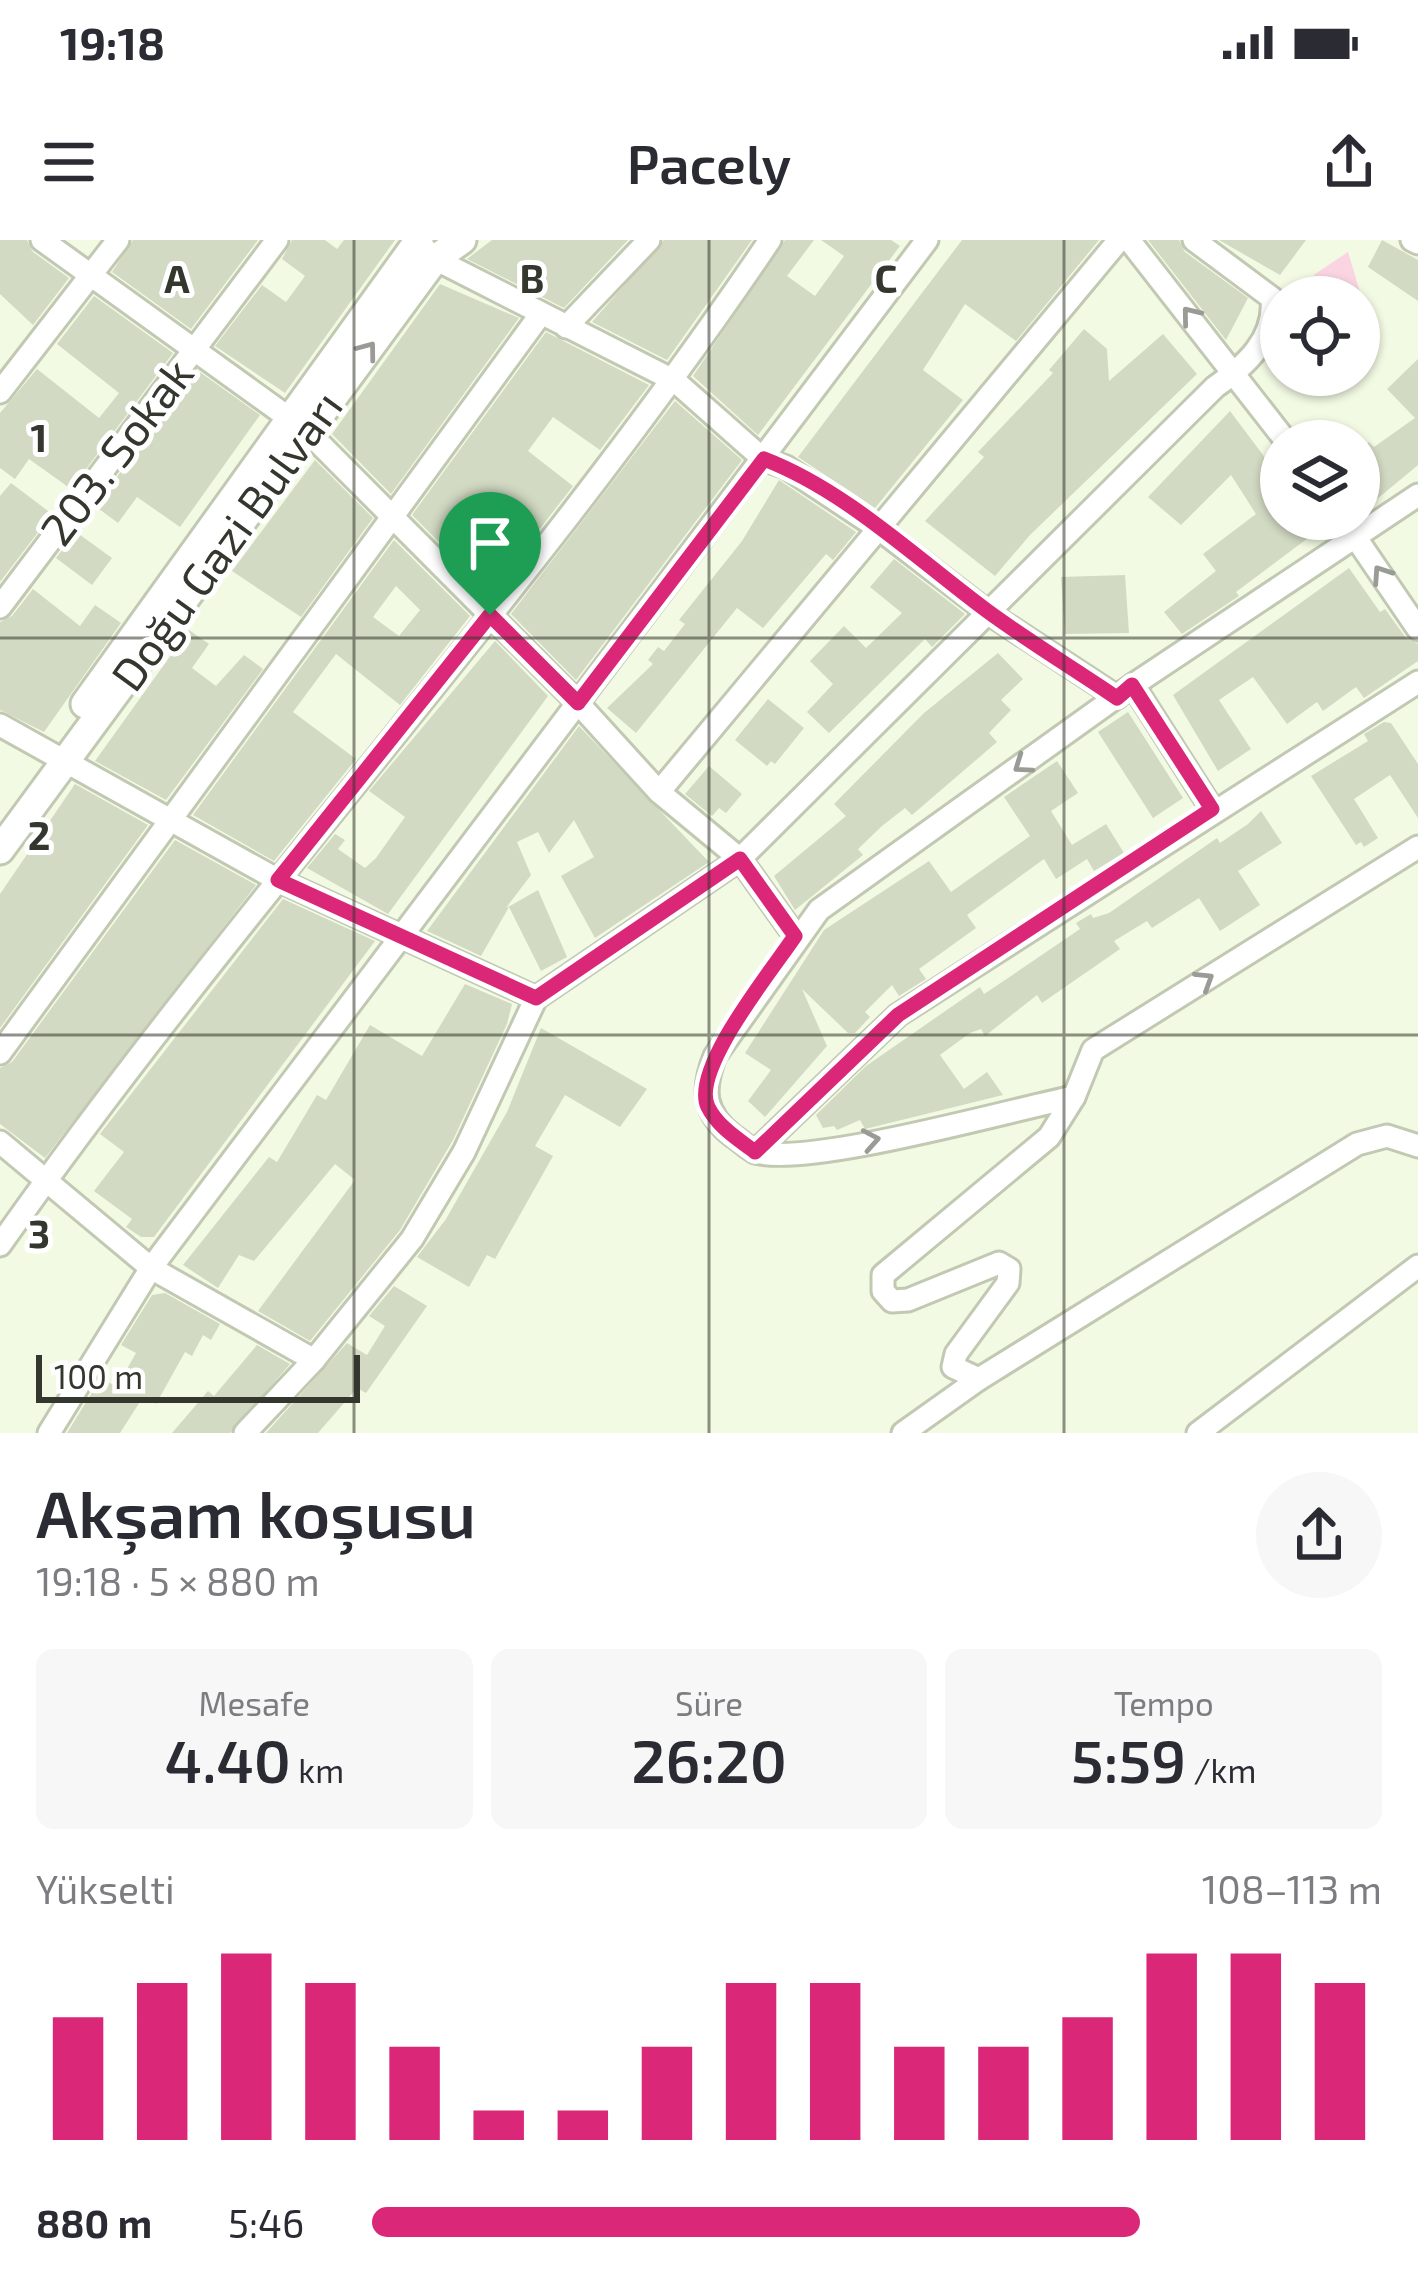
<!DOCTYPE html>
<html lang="tr">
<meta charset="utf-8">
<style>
body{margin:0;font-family:"Exo 2",sans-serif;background:#f7f7f7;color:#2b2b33;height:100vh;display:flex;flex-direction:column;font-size:45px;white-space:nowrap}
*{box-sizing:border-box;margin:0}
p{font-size:39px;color:#7c7c81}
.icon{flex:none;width:66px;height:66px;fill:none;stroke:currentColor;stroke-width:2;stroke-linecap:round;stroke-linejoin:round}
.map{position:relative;height:1193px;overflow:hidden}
.side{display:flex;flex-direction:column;background:#fff;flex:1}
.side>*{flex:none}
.buttons{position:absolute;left:1260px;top:36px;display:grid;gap:24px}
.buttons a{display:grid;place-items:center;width:120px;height:120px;border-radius:50%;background:#fff;box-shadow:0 3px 9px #0004;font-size:60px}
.scale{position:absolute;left:36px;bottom:30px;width:324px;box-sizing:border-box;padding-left:12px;border:6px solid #34372e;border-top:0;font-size:33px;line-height:42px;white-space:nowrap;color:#34372e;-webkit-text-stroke:9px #fff;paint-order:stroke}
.pin{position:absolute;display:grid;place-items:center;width:102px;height:102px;color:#fff;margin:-123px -51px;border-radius:50% 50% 50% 0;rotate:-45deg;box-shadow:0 0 12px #0007}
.pin .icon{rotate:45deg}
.round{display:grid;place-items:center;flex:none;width:126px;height:126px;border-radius:63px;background:#f7f7f7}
.headline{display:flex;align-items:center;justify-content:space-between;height:204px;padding:0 36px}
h1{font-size:66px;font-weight:600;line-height:90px}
.figures{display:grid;grid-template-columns:repeat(3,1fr);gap:18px;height:204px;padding:12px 36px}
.figures div{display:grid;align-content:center;border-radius:18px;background:#f7f7f7;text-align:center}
.figures b{font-size:60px;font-weight:600}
.figures small{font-size:33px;font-weight:400}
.figures p{font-size:33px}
.chart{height:336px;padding:24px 36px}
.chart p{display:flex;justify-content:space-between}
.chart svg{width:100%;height:216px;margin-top:12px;stroke:#db2777;stroke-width:6}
ul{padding:0 36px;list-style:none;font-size:39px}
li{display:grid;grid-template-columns:192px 144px 1fr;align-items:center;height:90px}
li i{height:30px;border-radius:15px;background:#db2777}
.status{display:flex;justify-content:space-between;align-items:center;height:84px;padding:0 60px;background:#fff;direction:ltr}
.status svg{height:33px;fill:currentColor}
header{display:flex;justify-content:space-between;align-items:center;height:156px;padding:0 36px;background:#fff;font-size:54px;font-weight:600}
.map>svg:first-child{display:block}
.green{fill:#fad5e1}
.building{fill:#d2dac3;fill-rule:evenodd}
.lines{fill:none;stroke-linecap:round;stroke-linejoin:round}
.minor-casing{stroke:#c1c9b3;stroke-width:27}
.major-casing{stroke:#c1c9b3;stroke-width:33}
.minor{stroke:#fff;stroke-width:21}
.major{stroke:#fff;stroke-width:27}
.oneway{stroke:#9a9b96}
.route-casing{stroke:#fff;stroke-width:24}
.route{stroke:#db2777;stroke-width:15}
.grid{fill:none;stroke:#34372e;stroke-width:3;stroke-opacity:0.55}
.labels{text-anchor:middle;stroke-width:10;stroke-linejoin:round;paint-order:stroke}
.street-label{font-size:45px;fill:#34372e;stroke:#fff}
.grid-label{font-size:39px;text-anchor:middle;font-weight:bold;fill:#34372e;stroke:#fff;stroke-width:10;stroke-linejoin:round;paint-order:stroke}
</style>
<div class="status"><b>19:18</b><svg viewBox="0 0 49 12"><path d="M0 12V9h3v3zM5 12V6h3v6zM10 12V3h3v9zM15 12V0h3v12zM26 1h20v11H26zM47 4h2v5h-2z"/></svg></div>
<header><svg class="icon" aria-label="menu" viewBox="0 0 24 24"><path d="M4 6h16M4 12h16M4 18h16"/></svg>Pacely<svg class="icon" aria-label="share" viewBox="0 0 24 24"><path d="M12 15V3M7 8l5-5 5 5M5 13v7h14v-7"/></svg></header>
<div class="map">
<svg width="1418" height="1193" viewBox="0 0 1418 1193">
<rect width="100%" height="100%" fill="#f2fae3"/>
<polygon class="green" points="1348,12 1363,62 1359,66 1359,57 1296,57 1315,34"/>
<g class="building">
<polygon points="0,0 27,0 33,12 69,38 33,85 0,54"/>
<polygon points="133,0 258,0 191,89 112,32"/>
<polygon points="292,0 325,0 337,9 344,0 395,0 285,153 215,106 262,45 286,62 305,36 282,19"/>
<polygon points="492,0 628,0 564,68 467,19"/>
<polygon points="664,0 752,0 667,120 592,82"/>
<polygon points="785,0 814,0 787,36 815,56 844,16 821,0 891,0 900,6 758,195 693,136"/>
<polygon points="962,0 1099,0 1016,101 965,64 923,130 963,160 875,268 798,217"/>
<polygon points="1148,0 1179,0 1185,12 1248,58 1226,100"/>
<polygon points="1219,0 1306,0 1280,35"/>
<polygon points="1382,0 1418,20 1418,61 1368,27"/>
<polygon points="440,44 519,78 391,254 332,194"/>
<polygon points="94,56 173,113 71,249 29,219 15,239 0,228 0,173 37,129 99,178 119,153 57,104"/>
<polygon points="1084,89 1107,109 1109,141 1163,94 1197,134 1030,295 995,336 925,281 984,217 978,212 1053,133 1049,130"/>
<polygon points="546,92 649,145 600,210 553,177 528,211 573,246 490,353 412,275"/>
<polygon points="1418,119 1418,225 1359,274 1359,210 1369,202 1374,207 1415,178 1387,149"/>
<polygon points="197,130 260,175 180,287 137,257 118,283 95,266"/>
<polygon points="675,161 742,220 576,440 511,374"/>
<polygon points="1230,171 1281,239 1281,279 1307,279 1316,292 1236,352 1239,356 1182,394 1164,372 1216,331 1203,314 1256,274 1231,235 1181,285 1148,257"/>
<polygon points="315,220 373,278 301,377 232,331"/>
<polygon points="779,240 856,292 833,320 826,314 763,388 737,368 636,493 607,468 653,424 648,420 658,407 664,411 685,384 679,380 742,301"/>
<polygon points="11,243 52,274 0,342 0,256"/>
<polygon points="76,292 112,318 92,345 56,318"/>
<path d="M 394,300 L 470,376 L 400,465 L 336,414 L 293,472 L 356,519 L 274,621 L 193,575 ZM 396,346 L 420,370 L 399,396 L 373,377 Z"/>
<polygon points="894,319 965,374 932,407 925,399 829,493 807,472 833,444 810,421 844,386 866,408 902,373 870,347"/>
<polygon points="1349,328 1380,372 1385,369 1406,398 1418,404 1418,421 1364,458 1356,447 1323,471 1317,462 1287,484 1253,437 1219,460 1251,509 1218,531 1173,455"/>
<polygon points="1125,335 1129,393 1065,394 1061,337"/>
<polygon points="33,349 80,386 95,365 121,383 44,492 0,470 0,382 12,376"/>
<polygon points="189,390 209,404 192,428 216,446 244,415 263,429 166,560 95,521"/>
<polygon points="495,401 548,456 388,674 307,628 335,594 345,600 338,609 365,628 376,618 405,577 369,551"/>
<polygon points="998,413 1023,439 1001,460 1011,470 989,493 997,502 912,575 905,568 882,586 858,609 863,615 795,670 774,636 846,576 834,564 924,473"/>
<polygon points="768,459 804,488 775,524 771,521 767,526 735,500"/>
<polygon points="1128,472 1183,558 1153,578 1098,492"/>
<polygon points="1384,482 1391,483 1418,524 1418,578 1390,535 1354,559 1378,598 1364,607 1361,602 1356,605 1311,536 1368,501 1364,494"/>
<polygon points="579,486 709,622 595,698 561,636 594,617 574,580 549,613 538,592 517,602 531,635 506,668 538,650 567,717 541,731 509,667 481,716 427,691"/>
<polygon points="1057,521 1078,553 1051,571 1072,605 1106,584 1124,613 1094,631 1087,619 1056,639 1044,619 967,675 976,688 919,729 926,739 899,756 892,745 865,772 870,777 855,793 848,793 802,749 827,806 765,877 748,861 771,830 745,813 824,690 929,621 951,652 1030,596 1004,557"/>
<polygon points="709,526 742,554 726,573 719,568 712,576 685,554"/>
<polygon points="75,544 148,585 0,788 0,654"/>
<polygon points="1261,571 1282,603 1238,631 1260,665 1220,691 1199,658 1152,688 1147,681 1114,701 1120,709 1042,763 1037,755 985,796 981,789 970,793 940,815 964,849 987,832 1003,855 865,889 860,880 837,890 834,886 823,888 816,875 866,826 980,747 984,754 1011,736 1080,689 1076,683 1091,674 1093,678 1109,673 1217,598 1220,603 1248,584"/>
<polygon points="175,600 256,645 45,918 0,884 0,828 12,822"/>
<polygon points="283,659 375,701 154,997 141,997 126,987 132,979 94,951 124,912 100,894"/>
<polygon points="465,744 512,764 507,784 453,900 400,990 310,1101 258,1071 355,940 335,924 254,1021 239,1015 218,1048 183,1025 269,917 277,922 317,855 326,860 370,785 422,816"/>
<polygon points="541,788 647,849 620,887 565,855 535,906 553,916 495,1019 487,1015 469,1047 417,1017 446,979 507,872"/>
<polygon points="394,1046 427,1066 366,1153 357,1148 318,1193 266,1193 347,1103 367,1115 385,1086 369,1076"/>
<polygon points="165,1053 220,1084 211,1100 203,1095 192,1116 185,1112 156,1164 143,1157 120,1193 67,1193 101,1138 117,1147 136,1113 121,1105 152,1055"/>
<polygon points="257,1105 290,1124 230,1193 172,1193 208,1151 214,1156"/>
</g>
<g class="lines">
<defs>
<g id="minor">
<polyline points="42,0 307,191 578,463 659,552 740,619 795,696"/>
<polyline points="1129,0 1286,201"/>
<polyline points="1412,0 1418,3"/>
<polyline points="426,10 435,19 675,141 763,219 786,227 878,288 990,374 1117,457"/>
<polyline points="566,87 649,0"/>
<polyline points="0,152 118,0"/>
<path d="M 1418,255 L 1133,445 L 819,670 L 715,816 C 702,849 703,873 733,896 C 740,900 749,910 756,912 C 809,927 1010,870 1074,857 L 1093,810 L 1418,607"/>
<polyline points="1343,279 1418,389"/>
<polyline points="0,367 277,0"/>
<polyline points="1133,445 1212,569"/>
<polyline points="0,485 278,640 536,758"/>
<polyline points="659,552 1119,0"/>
<polyline points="0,813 540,75"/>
<polyline points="0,902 151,1028 314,1120"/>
<polyline points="755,912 898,775 1418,442"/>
<path d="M 0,1005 C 243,660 534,350 770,0"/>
<polyline points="979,1139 953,1127 956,1114 1008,1043 1009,1029 999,1023 908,1060 892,1061 883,1051 883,1035 1049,897 1074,857"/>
<polyline points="49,1193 151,1028 927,0"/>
<path d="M 245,1193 L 314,1120 L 412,999 L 464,912 L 536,758 L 740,619 L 1215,147 C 1245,126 1276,99 1272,58 L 1194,0"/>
<polyline points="903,1193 979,1139 1357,904 1387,896 1418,906"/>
<polyline points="1198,1193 1418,1026"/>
</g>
<g id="major">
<polyline points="85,464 419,0"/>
<polyline points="0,610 435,19 462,0"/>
</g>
</defs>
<use href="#minor" class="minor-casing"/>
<use href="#major" class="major-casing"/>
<use href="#minor" class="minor"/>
<use href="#major" class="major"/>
</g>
<defs><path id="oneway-chevron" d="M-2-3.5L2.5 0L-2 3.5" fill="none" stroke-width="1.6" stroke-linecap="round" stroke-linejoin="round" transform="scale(3)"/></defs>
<g class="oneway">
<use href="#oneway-chevron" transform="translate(1190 75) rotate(-129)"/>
<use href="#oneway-chevron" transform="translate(368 110) rotate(-53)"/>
<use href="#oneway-chevron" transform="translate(1381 334) rotate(-124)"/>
<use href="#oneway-chevron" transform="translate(1022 525) rotate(145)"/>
<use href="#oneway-chevron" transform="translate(1205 740) rotate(-32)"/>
<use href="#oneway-chevron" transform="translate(871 900) rotate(-10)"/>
</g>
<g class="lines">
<defs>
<path id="route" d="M 764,219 C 845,250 916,318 986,370 C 1028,401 1073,428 1117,458 L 1132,445 L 1212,569 L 898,775 L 755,912 C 738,899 718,887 708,867 C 690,830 773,729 795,696 L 740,619 L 536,758 L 278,640 L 490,375 L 578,463 Z"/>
</defs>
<use href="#route" class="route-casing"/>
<use href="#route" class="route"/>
</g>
<path class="grid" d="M 354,0 L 354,1193M 709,0 L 709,1193M 1064,0 L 1064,1193M 0,398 L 1418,398M 0,795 L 1418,795"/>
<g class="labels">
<g class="street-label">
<text transform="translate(117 212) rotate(-53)" y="16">203. Sokak</text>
<text transform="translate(227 301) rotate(-54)" y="16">Doğu Gazi Bulvarı</text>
</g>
</g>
<g class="grid-label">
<text x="177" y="53">A</text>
<text x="532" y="53">B</text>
<text x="886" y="53">C</text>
<text x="39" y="212">1</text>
<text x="39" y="610">2</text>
<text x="39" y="1008">3</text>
</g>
</svg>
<div class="buttons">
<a><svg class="icon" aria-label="locate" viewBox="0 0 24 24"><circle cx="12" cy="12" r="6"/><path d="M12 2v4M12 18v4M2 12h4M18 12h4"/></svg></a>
<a><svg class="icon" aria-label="layers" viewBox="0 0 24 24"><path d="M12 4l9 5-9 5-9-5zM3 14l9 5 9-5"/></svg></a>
</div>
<div class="scale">100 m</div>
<div class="pin" style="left:490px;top:375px;background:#1e9e55"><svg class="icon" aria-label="arrive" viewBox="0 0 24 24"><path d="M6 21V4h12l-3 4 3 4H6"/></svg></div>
</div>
<section class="side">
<div class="headline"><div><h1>Akşam koşusu</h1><p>19:18 · 5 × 880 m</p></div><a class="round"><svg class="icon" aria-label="share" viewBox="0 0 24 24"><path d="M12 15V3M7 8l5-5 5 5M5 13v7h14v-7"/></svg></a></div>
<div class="figures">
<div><p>Mesafe</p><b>4.40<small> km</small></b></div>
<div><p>Süre</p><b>26:20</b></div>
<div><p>Tempo</p><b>5:59<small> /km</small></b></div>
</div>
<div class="chart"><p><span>Yükselti</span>108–113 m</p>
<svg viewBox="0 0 160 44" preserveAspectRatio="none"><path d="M5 44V19M15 44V12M25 44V6M35 44V12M45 44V25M55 44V38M65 44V38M75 44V25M85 44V12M95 44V12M105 44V25M115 44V25M125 44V19M135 44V6M145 44V6M155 44V12"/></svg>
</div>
<ul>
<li><b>880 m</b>5:46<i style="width:76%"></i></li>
</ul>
</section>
